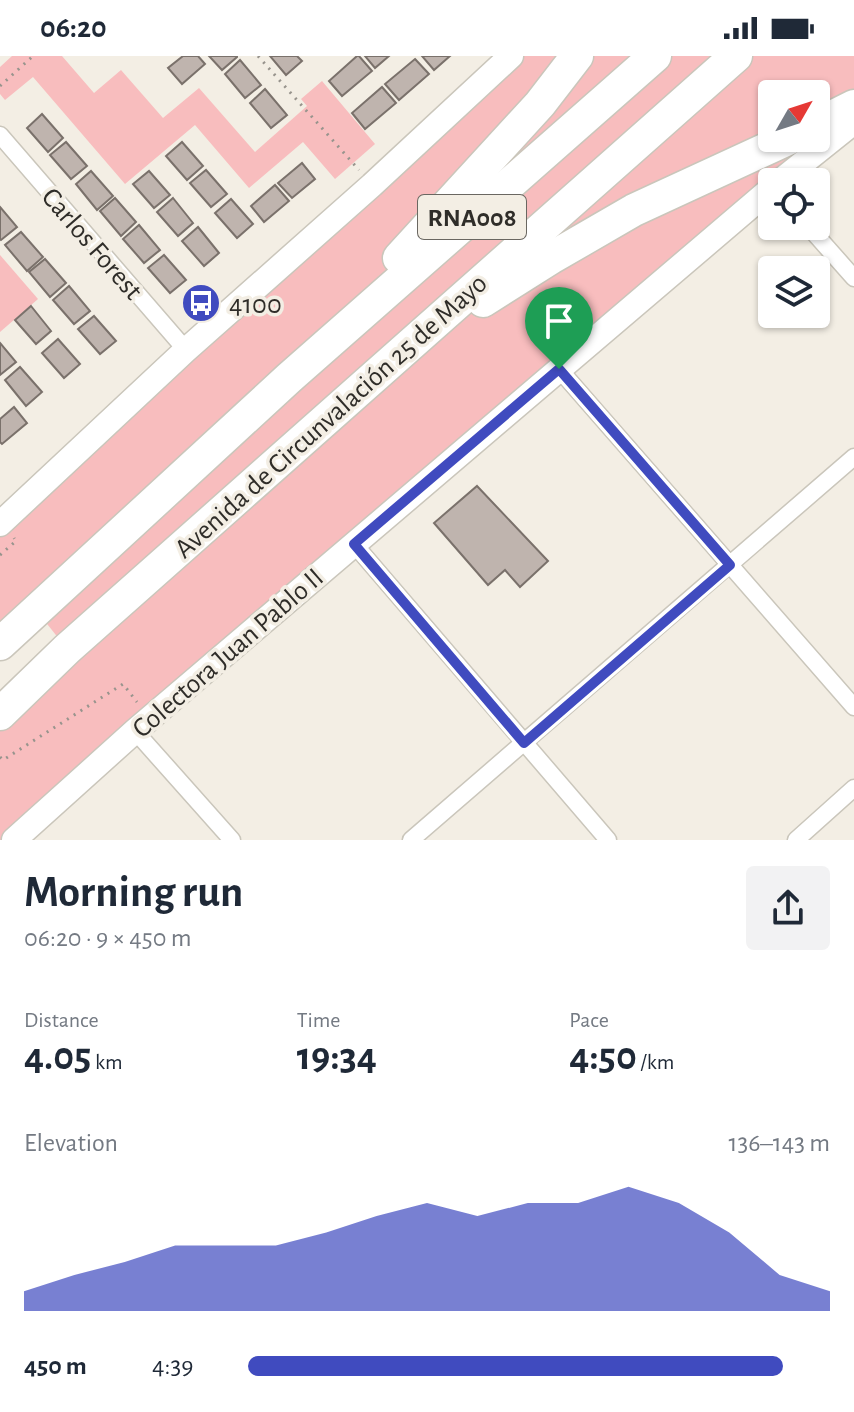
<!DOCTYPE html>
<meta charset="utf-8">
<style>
body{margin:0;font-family:"Alegreya Sans",sans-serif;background:#f2f2f3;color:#1f2937;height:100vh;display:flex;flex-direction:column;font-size:30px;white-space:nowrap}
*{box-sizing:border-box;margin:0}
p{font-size:26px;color:#747a83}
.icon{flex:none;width:44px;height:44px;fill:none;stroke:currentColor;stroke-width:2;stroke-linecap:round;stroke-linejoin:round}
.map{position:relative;height:784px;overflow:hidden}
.side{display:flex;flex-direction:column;background:#fff;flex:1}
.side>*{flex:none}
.needle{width:52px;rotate:51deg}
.controls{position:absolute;left:758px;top:24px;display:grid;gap:16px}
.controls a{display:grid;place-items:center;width:72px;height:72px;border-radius:8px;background:#fff;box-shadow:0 2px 6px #0004;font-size:40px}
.pin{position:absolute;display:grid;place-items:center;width:68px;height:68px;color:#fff;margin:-82px -34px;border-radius:50% 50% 50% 0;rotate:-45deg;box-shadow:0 0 8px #0007}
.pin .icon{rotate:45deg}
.round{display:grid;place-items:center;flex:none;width:84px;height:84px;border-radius:8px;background:#f2f2f3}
.summary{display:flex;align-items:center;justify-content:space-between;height:136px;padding:0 24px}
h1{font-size:44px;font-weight:600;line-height:60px}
.figures{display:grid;grid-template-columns:repeat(3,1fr);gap:12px;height:136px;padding:8px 24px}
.figures div{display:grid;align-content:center}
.figures b{font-size:40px;font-weight:600}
.figures small{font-size:22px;font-weight:400}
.figures p{font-size:22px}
.chart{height:224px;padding:16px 24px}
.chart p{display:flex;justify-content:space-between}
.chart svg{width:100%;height:144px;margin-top:8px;fill:#404bbf;opacity:.7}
ul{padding:0 24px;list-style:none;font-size:26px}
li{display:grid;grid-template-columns:128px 96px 1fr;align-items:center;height:60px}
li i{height:20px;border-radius:10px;background:#404bbf}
.status{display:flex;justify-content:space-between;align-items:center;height:56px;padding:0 40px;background:#fff;direction:ltr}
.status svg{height:22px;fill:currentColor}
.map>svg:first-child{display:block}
.green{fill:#f8bdbe;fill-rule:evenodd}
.building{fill:#bfb4ae;stroke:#7a716b;stroke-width:2}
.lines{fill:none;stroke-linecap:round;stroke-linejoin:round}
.minor-casing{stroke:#cac6bb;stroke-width:19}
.secondary-casing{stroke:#cac6bb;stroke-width:27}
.motorway-casing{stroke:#cac6bb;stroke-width:35}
.path{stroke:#98948d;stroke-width:3;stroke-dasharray:2 6;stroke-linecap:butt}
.minor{stroke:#fff;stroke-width:16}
.secondary{stroke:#fff;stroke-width:24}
.motorway{stroke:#fff;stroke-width:32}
.route-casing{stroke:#fff;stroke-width:16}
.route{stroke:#404bbf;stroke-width:10}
.labels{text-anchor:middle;stroke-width:7;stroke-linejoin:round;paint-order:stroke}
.shield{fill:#f3eee4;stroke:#6a6761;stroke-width:2}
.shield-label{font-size:26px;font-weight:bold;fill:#2f2d29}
.street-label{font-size:28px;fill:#2f2d29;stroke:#f3eee4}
.poi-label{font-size:28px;fill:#2f2d29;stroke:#f3eee4;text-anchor:start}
</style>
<div class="status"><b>06:20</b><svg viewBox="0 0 49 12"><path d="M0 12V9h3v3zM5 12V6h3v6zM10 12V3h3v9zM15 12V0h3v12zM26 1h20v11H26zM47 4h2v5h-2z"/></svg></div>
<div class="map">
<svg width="854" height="784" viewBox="0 0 854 784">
<rect width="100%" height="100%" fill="#f3eee4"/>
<g class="green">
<polygon points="12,0 62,0 94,37 121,14 163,62 199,32 255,96 307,50 301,43 322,25 375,88 335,123 303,86 249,132 195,69 125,128 33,21 5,44 0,38 0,11"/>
<path d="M 511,0 L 854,0 L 854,66 L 14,784 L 0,784 L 0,658 L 67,593 L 36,554 L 0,588 L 0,468 ZM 772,38 L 816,38 L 816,82 L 772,82 Z"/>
<polygon points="0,199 38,243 0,276"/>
</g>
<g class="building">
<polygon points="183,0 198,0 205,8 182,28 168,12"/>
<polygon points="209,0 237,0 237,1 222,14"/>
<polygon points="270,0 297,0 302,5 286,19"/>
<polygon points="357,0 359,0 372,15 342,40 329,25"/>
<polygon points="365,0 389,0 375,12"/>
<polygon points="422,0 450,0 434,14"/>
<polygon points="415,3 429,18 399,44 385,28"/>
<polygon points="240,4 261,29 245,42 225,18"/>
<polygon points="382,31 396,47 365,73 352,57"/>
<polygon points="265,33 287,59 271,72 250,47"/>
<polygon points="42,58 63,82 48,96 27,72"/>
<polygon points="66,86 87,110 71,123 50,99"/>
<polygon points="182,86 203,110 187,124 166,100"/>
<polygon points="302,107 315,123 292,142 278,127"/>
<polygon points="206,114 227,138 211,151 190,127"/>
<polygon points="91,115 113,140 97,154 76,128"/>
<polygon points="149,115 170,139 154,152 133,128"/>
<polygon points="275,129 289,145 264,166 251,150"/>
<polygon points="115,142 136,166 121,180 100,155"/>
<polygon points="173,142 193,167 178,180 157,156"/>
<polygon points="231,143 253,168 237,182 215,157"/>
<polygon points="0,151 17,171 1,184 0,183"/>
<polygon points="139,169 160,194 144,207 123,183"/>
<polygon points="198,171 219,197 204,210 182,185"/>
<polygon points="21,176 43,201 27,215 5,189"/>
<polygon points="164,199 186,224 170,237 148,212"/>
<polygon points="45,203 66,227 50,241 29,216"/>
<polygon points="69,230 90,255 74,268 53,244"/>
<polygon points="31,250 51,275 36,288 15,264"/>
<polygon points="94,260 116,285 100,298 78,273"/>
<polygon points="58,283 80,308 64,322 42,297"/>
<polygon points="0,287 16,306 0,319"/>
<polygon points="20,311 42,336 26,350 5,324"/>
<polygon points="14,351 27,367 2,388 0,386 0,363"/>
<polygon points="477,430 548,505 520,531 505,514 488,529 434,467"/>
</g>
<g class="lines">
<defs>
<g id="minor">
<polyline points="0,79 186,294"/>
<polyline points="808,170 854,222"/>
<polyline points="559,313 854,651"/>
<polyline points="354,488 608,784"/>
<polyline points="135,675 232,784"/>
<polyline points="411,784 854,401"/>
<polyline points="796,784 854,732"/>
</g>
<g id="secondary">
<polyline points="779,126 854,66"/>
<polyline points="0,468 186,294 372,129 511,0"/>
<polyline points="14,784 135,675 772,132"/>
</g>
<g id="motorway">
<polyline points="816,69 854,50"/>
<polyline points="399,202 540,48 577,0"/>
<polyline points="483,245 551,202 634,154 790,82"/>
<polyline points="0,588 289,322 655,0"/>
<polyline points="0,658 67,593 736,0"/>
</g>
</defs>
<use href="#minor" class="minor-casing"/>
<use href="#secondary" class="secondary-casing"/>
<use href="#motorway" class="motorway-casing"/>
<g class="path">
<polyline points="258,0 359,114"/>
<polyline points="0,30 33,0"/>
<polyline points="0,499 16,485 14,482"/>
<polyline points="0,701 3,704 123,628 137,646"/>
</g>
<use href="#minor" class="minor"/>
<use href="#secondary" class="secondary"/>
<use href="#motorway" class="motorway"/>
</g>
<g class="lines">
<defs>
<polygon id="route" points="559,313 730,509 524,687 354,488"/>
</defs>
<use href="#route" class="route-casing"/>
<use href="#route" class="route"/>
</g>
<defs>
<symbol id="bus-disc" viewBox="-11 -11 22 22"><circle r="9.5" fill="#404bbf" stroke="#f3eee4"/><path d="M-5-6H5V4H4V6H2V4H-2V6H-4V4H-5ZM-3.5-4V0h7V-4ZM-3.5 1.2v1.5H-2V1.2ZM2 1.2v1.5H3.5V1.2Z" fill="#fff"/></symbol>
</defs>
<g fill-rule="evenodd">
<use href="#bus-disc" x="179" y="225" width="44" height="44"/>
</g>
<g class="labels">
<rect class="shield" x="418" y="139" width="108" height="44" rx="6"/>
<g class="shield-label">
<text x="472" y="170">RNA008</text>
</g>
<g class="street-label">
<text transform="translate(93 187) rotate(49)" y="10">Carlos Forest</text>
<text transform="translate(330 359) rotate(-42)" y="10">Avenida de Circunvalación 25 de Mayo</text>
<text transform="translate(227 596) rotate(-41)" y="10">Colectora Juan Pablo II</text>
</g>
<g class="poi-label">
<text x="229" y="257">4100</text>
</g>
</g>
</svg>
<div class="controls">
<a><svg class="needle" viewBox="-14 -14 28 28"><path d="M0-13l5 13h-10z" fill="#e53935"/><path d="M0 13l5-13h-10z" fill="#747a83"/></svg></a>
<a><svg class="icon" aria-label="locate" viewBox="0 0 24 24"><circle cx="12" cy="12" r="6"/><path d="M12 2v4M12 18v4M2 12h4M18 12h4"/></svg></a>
<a><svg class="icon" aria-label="layers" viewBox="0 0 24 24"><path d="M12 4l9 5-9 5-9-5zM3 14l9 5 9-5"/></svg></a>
</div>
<div class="pin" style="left:559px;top:313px;background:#1e9e55"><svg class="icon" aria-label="arrive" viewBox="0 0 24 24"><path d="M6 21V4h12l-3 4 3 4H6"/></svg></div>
</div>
<section class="side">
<div class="summary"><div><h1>Morning run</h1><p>06:20 · 9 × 450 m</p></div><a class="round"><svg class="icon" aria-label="share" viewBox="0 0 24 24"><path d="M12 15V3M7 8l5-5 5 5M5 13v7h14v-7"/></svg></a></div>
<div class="figures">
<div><p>Distance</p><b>4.05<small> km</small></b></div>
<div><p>Time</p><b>19:34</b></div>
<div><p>Pace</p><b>4:50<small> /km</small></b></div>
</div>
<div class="chart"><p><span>Elevation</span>136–143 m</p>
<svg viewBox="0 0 160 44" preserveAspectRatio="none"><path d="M0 44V38L10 33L20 29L30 24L40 24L50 24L60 20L70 15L80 11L90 15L100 11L110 11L120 6L130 11L140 20L150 33L160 38V44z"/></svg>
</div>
<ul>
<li><b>450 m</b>4:39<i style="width:92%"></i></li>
</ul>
</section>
